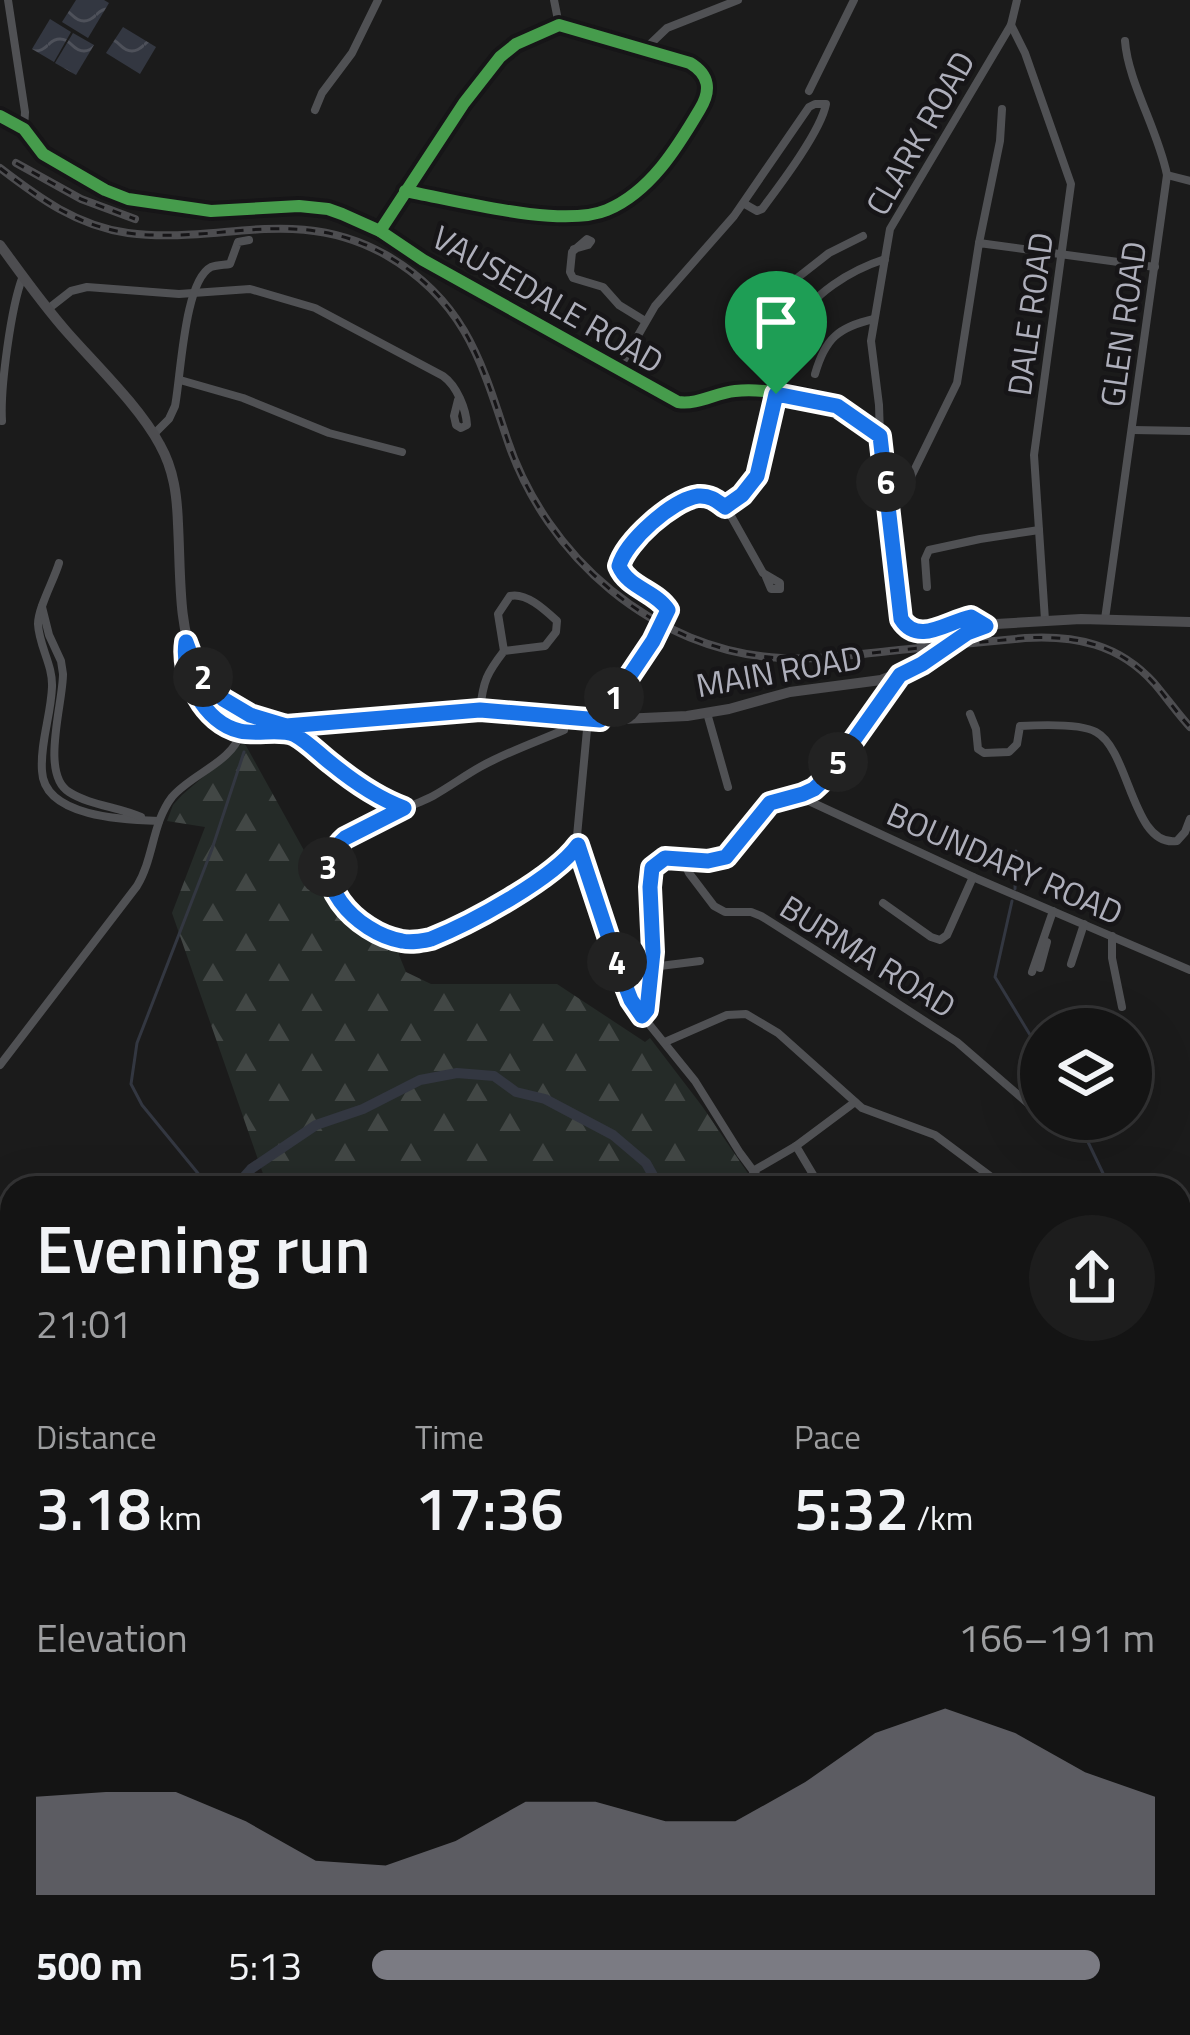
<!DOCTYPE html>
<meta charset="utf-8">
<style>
body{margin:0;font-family:"Titillium Web",sans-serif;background:#1d1d1d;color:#f1f3f6;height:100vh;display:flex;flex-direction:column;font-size:45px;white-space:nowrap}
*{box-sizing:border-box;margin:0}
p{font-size:39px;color:#9d9ea0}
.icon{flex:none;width:66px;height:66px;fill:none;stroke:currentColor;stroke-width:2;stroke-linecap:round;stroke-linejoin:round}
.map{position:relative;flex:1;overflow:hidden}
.details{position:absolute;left:0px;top:1176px;width:1191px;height:861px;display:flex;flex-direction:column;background:#141414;border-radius:36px 36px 0 0;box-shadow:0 12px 48px #0002,0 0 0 3px #333334}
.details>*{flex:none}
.fabs{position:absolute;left:1020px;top:1008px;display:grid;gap:24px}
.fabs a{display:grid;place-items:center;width:132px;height:132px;border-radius:50%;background:#141414;box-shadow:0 12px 48px #0002,0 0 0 3px #333334;font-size:60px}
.pin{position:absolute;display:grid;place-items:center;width:102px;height:102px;color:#fff;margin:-123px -51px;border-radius:50% 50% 50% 0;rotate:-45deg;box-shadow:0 0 12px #0007}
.pin .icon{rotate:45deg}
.km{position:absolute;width:60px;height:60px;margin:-30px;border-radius:50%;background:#222;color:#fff;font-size:33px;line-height:60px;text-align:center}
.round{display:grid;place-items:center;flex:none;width:126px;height:126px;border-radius:63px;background:#1d1d1d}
.headline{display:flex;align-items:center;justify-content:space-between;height:204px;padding:0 36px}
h1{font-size:66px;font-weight:600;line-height:90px}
.figures{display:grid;grid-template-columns:repeat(3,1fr);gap:18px;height:204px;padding:12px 36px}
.figures div{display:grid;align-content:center}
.figures b{font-size:60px;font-weight:600}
.figures small{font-size:33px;font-weight:400}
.figures p{font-size:33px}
.chart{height:336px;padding:24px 36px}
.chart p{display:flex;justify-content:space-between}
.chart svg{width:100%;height:216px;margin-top:12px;fill:#7b7b83;opacity:.7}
ul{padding:0 36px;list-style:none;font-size:39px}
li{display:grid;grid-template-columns:192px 144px 1fr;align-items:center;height:90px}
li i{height:30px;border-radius:15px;background:#7b7b83}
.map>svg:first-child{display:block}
.grass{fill:url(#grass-dots)}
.forest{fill:url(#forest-firs)}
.water{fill:url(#water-waves)}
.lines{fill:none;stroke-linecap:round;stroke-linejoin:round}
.stream{stroke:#333741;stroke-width:3}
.river{stroke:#333741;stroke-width:10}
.minor{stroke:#505154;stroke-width:8}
.major{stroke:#4d4d50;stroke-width:10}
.rail-casing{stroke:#4d4d50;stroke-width:8}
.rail{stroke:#161517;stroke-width:3;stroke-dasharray:9;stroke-linecap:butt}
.minor-bridge{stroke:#505154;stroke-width:8}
.cycleway-casing{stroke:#161517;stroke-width:20}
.cycleway{stroke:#469c4c;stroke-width:12}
.route-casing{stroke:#fff;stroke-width:24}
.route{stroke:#1a73e8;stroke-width:15}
.labels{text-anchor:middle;stroke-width:9;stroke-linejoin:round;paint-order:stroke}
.street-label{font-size:33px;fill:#aeafbb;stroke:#161517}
</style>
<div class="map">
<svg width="1190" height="2035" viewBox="0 0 1190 2035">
<defs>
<pattern id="grass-dots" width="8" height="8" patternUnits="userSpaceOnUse" patternTransform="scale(3)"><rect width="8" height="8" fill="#252b28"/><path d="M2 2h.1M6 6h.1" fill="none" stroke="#424745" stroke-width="1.8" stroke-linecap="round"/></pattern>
<pattern id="forest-firs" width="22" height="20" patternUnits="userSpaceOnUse" patternTransform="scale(3)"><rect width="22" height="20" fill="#252b28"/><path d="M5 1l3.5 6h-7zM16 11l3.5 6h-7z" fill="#424745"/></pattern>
<pattern id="water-waves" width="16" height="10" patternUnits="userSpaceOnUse" patternTransform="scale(3)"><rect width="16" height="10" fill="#333741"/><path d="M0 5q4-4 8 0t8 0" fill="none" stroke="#4e515a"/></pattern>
</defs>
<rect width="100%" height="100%" fill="#1b1b1b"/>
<g class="grass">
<polygon points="12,1740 12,1813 0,1814 0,1761"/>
<polygon points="60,2025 149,2025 144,2035 58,2035"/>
<polygon points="505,2025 611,2025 611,2035 512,2035"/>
</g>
<g class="forest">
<polygon points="244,742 332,901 355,923 398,946 399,955 406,972 431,984 557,984 645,1042 650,1038 702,1106 758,1188 268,1188 172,913 205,827 167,821 173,805 182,795"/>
<polygon points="12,1444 12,1551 7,1608 12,1633 12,1712 0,1718 0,1448"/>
<polygon points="0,1934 12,1939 12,2025 35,2025 33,2035 0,2035"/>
</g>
<g class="water">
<polygon points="76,0 104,0 109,3 88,38 62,22"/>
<polygon points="50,19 71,32 54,62 32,49"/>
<polygon points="123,27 156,47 140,74 106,53"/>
<polygon points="73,33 94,45 76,75 55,63"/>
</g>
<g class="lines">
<g class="stream">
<polyline points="1015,889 1016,851"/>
<polyline points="1012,901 995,977 1041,1053"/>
<polyline points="1077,1119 1110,1188"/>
<polyline points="210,1188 142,1105 131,1084 137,1043 212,849 244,752"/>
<polyline points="1179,1339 1190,1364"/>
<polyline points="1179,1497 1190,1507"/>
<polyline points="428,2033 430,2035"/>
<polyline points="46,2035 48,2025"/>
</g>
<g class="river">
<polyline points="234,1188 251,1169 316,1125 363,1109 420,1080 457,1073 494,1076 516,1092 545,1099 613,1135 646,1163 660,1188"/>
<polyline points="1179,1590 1190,1583"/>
<polyline points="0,1742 3,1734 12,1729"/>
</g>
<g class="minor">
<polyline points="8,0 25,112 24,129"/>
<polyline points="554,0 559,25"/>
<polyline points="1011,25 1025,53 1071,184 1034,455 1045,620"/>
<polyline points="645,49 667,28 738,0"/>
<polyline points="809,91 854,0"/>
<polyline points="315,110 322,93 352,53 378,0"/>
<path d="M 0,116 L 24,129 L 43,154 L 105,190 L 128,199 L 211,211 L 299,206 L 328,209 L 342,214 L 380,231 L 423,260 L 678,402 C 698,405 715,393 735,391 C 762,388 815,396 840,408 C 855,415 868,426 880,437 L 901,619 C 914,641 925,627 946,629 C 952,629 961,632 967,633"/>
<polyline points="1167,175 1190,181"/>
<path d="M 380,231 L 464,103 L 500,57 L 516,44 L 559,25 L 690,63 C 710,75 711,91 700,109 C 677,148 650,192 607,210 C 562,229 455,200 405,191"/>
<path d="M 863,236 L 829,253 L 746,318 L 740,332 C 746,352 764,370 787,364 C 794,352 789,340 795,327 C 811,294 851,270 885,259"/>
<polyline points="979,243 1000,141 1002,109"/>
<polyline points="574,249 588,245 591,241 587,239 572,252 570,272 573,278 603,287 619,305 645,321"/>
<path d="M 48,309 L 71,291 L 87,287 L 179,294 L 250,289 L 315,308 L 443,376 C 457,386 466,409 467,425 L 461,428 L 456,425 L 454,416 L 458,400"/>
<path d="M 618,370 L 655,306 L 734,216 L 809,107 L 815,104 L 826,104 C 821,131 780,185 762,209 L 757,211 L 743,203"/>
<path d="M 815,374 C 825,339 838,327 874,319"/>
<polyline points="180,380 243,398 329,433 402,452"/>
<path d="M 2,421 C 0,389 11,306 23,276"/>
<polyline points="1133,430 1190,431"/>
<path d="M 154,434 L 169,419 L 175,406 C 181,376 184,281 211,267 C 217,265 224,265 230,264 L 238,242 L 249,240"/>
<polyline points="880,436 879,405 871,341 890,229 1011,25 1017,0"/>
<polyline points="889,505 898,499 908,483 957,383 979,243 1155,267"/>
<polyline points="726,507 763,573 780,583 780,589 771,589 766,577"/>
<path d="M 59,563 C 54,580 38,608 38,624 C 39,646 53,665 52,687 C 51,715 40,743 42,771 C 44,817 124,820 159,821"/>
<polyline points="927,587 925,559 929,550 980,539 1039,530"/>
<path d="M 42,607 L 49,635 L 61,661 L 63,674 C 63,704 40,774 69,792 C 89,805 119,807 141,817"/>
<path d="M 666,617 L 668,610 L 664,603 L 627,580 L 619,566 C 626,541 672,500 698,496 C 709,495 717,501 726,507 L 742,495 L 757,476 L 776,394"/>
<path d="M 1105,619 L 1167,175 C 1158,130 1128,82 1125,41"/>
<polyline points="946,627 971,617 986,626"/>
<path d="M 186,642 C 181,676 202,716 234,729 C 252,737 274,734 292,732"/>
<path d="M 480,710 C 483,681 487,673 504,651 L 545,646 L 556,632 L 557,621 C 545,610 526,592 510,596 L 498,614 L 504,651"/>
<polyline points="707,713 728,787"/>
<path d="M 970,714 L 976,729 L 978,749 L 984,753 L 1009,752 L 1017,744 L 1020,726 C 1038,725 1080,723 1096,732 C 1130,750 1132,848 1177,841 L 1185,832 L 1190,819"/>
<polyline points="588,719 577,836 620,972 636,1008 695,1081 740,1153 766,1188"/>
<polyline points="600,720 659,632"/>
<path d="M 564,730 C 536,742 507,752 480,767 C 464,776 449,787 433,796 C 405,811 356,820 336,847 C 305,889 374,945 415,942 C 445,940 535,887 560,866 C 567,860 573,852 578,845"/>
<polyline points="291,732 356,782 402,808"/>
<polyline points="804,794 811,802 973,877 1190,970"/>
<polyline points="682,858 689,873 714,906 725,912 751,912 761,916 815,950 957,1042 1031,1106"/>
<polyline points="883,903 931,937 940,940 947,935 973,877"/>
<polyline points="1112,936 1112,958 1122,1007"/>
<polyline points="1071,964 1084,924"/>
<polyline points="652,967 700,961"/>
<polyline points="1040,968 1047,942"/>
<polyline points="1032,972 1053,911"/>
<path d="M 642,1015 L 647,1009 C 650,991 652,972 653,953 C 654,934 645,884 652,869 C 664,844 702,866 722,859 C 745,850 751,816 771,803 C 792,788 804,801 829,775 L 900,675"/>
<polyline points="665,1042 727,1015 746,1014 778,1033 862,1108 935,1135 1006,1188"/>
<path d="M 0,1065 L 137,886 C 154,858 152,823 172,797 C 191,774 233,762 241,732"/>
<polyline points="796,1146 821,1188"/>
<polyline points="753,1171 796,1146 855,1102"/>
<polyline points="0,1264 12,1246"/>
<polyline points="1179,1694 1190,1703"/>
<polyline points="1179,1761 1190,1773"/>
<polyline points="0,1832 12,1828"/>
<polyline points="1179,1958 1190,1868"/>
<polyline points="1179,1982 1190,1983"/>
<polyline points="414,2025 436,2027 487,2025"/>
<polyline points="650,2025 657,2035"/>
<polyline points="889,2035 911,2029 981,2035"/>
<polyline points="1173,2035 1173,2025"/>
</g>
<path class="major" d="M 0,245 C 22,275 43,305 67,332 C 96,365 140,407 160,445 C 174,470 177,496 178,524 C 183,622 171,698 286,726 L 480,710 L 600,720 L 687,716 L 729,709 L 790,692 L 881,680 L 922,664 L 967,633 L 996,624 L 1081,619 L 1190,622"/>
<defs>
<g id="rail">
<polyline points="16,163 81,199 135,219"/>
<path d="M 0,168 C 39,198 77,226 128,233 C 220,245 296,204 386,255 C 464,300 481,360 507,439 C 546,557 654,651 781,658 C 820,660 860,654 899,650 C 941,646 983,642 1025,638 C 1075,635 1119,644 1154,683 C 1166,697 1177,713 1190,727"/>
<polyline points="0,1915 12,1919"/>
<polyline points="330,2025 360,2035"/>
</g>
</defs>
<use href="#rail" class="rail-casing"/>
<use href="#rail" class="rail"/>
<polyline class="minor-bridge" points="659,632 666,617"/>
<defs>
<g id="cycleway">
<path d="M 0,116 L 24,129 L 43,154 L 105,190 L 128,199 L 211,211 L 299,206 L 328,209 L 342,214 L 380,231 L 423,260 L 678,402 C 698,405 715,393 735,391 C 762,388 815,396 840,408 C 855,415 868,426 880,437 L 901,619 C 914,641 926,627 946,629 C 952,629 961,632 967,633"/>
<path d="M 380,231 L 464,103 L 500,57 L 516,44 L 559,25 L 690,63 C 710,75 711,91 700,109 C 677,148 650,192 607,210 C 562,229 455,200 405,191"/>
</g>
</defs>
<use href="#cycleway" class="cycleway-casing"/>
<use href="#cycleway" class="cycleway"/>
</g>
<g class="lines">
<defs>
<path id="route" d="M 776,394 L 837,406 L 880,436 L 901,619 C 918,646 947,622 971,617 L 986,626 L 967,633 L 922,664 L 900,675 L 829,775 L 814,789 L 803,794 L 770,803 L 726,857 L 708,861 L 665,858 L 652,868 L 650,887 L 653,952 L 647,1010 L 642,1016 L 631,1000 L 620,972 L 578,845 C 553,879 471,923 431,939 C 421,941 412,943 402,941 C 358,934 301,877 345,838 L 404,808 C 377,798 354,782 332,764 C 320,755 308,742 295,735 C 282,728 257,735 240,731 C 204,723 181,676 186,642 L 193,661 L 202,676 L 223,699 L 250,715 L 286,726 L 480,710 L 600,720 L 653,641 L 668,610 C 656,591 628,588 619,566 C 626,541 672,500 698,496 C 710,495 717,501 725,507 L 742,495 L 757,476 Z"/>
</defs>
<use href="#route" class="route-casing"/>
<use href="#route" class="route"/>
</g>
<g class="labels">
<g class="street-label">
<text transform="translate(920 133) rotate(-60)" y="12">CLARK ROAD</text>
<text transform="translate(548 299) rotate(30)" y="12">VAUSEDALE ROAD</text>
<text transform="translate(1030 314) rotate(-82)" y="12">DALE ROAD</text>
<text transform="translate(1123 324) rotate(-82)" y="12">GLEN ROAD</text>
<text transform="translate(779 671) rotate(-10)" y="12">MAIN ROAD</text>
<text transform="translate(1005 863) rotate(24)" y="12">BOUNDARY ROAD</text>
<text transform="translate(868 956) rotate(32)" y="12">BURMA ROAD</text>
</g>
</g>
</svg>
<div class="fabs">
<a><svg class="icon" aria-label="layers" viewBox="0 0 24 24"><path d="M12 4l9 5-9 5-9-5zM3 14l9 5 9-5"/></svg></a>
</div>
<div class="pin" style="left:776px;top:394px;background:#1e9e55"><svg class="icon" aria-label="arrive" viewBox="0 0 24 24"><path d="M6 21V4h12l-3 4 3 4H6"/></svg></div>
<b class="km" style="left:614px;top:697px">1</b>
<b class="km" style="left:203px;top:677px">2</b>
<b class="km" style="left:328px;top:867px">3</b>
<b class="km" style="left:617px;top:962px">4</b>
<b class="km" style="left:838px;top:762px">5</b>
<b class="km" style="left:886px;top:482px">6</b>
<section class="details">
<div class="headline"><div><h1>Evening run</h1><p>21:01</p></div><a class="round"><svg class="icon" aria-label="share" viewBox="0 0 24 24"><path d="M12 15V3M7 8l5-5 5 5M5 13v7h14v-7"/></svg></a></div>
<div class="figures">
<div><p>Distance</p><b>3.18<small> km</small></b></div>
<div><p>Time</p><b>17:36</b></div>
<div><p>Pace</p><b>5:32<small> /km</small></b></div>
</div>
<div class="chart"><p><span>Elevation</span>166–191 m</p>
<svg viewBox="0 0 160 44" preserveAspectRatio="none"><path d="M0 44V24L10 23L20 23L30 29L40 37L50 38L60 33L70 25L80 25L90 29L100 29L110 21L120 11L130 6L140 11L150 19L160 24V44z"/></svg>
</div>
<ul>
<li><b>500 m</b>5:13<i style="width:93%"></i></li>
</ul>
</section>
</div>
